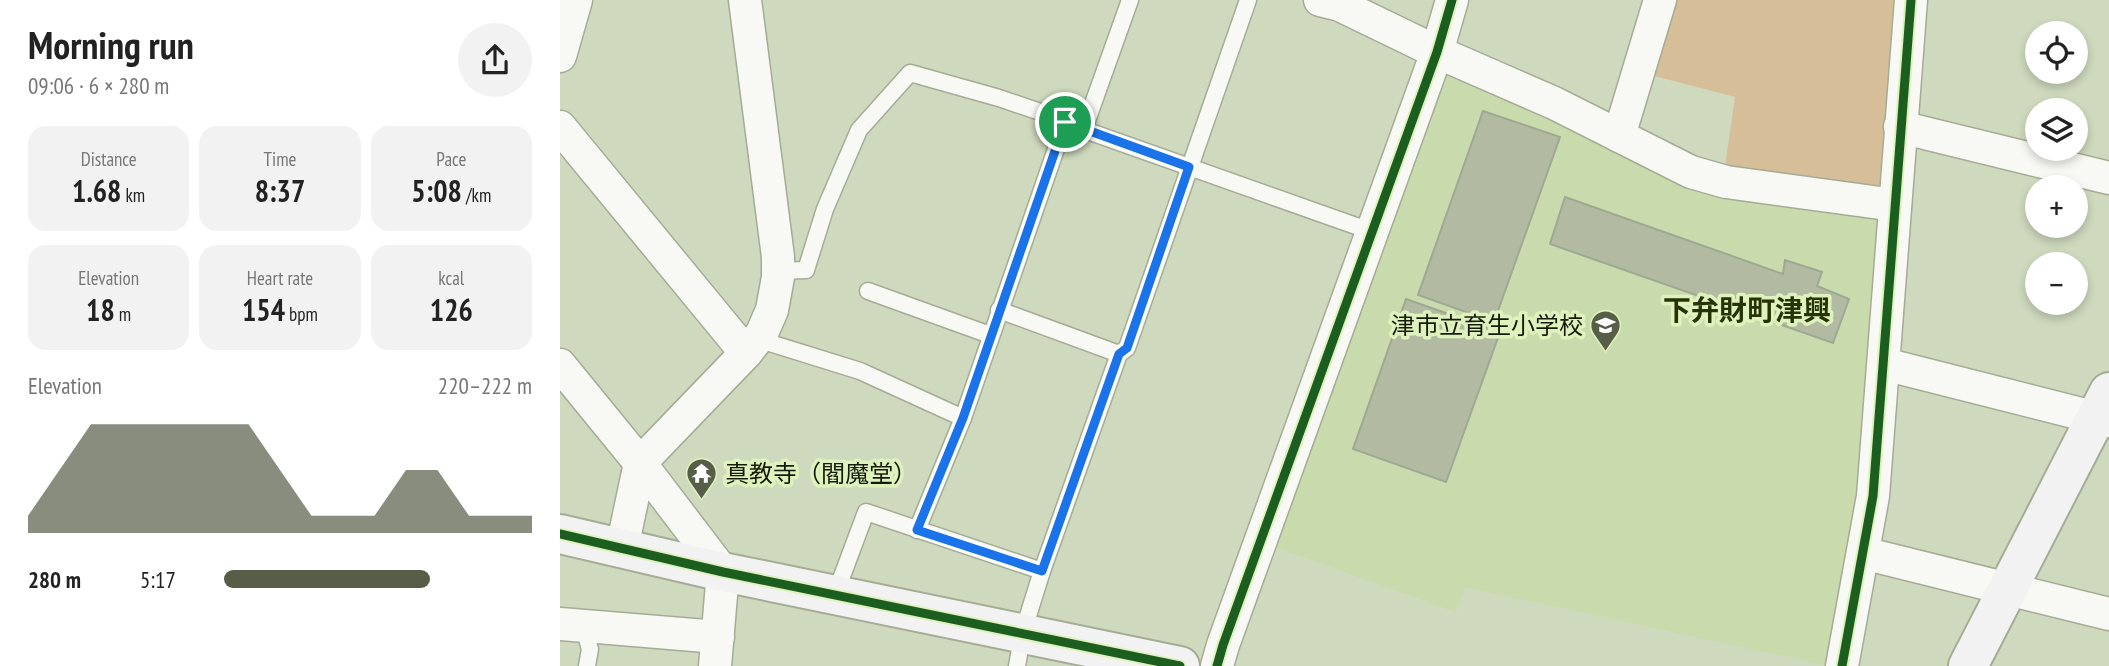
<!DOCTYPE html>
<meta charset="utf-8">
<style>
body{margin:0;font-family:"PT Sans Narrow","Noto Sans JP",sans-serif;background:#f2f2f2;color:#222;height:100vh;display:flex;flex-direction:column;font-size:26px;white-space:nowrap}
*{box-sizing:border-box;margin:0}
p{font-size:23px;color:#767676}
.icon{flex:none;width:38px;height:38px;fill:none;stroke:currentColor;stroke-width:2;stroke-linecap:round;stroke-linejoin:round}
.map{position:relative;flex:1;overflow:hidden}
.details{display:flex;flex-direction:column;background:#fff;width:560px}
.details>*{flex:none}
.tools{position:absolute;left:1465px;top:21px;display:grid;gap:14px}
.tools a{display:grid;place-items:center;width:63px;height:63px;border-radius:50%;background:#fff;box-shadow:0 4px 10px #0003;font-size:35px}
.pin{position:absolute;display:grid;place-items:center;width:60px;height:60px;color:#fff;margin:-30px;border:4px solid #fff;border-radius:50%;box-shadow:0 2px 7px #0007}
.round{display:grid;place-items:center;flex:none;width:74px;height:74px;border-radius:37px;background:#f2f2f2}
.headline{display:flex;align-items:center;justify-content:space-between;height:119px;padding:0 28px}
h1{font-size:38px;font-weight:700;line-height:52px}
.metrics{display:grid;grid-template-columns:repeat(3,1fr);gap:10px;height:119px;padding:7px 28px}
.metrics div{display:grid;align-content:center;border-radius:18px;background:#f2f2f2;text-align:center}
.metrics b{font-size:30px;font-weight:700}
.metrics small{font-size:19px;font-weight:400}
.metrics p{font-size:19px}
.chart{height:196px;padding:14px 28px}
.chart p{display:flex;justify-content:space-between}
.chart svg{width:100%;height:126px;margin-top:7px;fill:#565e47;opacity:.7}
ul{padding:0 28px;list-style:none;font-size:23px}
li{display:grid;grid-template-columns:112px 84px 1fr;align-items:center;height:52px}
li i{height:18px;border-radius:9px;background:#565e47}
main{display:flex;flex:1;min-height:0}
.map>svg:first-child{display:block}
.built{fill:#c9daac}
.green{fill:#d6bf98}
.building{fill:#b2bba1;stroke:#9fa892;stroke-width:2}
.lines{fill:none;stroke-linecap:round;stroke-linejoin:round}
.lane-casing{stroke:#a4ac96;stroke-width:19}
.street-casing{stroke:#a4ac96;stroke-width:35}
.secondary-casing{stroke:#a4ac96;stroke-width:42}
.lane{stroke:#f8f9f5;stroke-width:16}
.street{stroke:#f8f9f5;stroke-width:32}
.secondary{stroke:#f3f2f2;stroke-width:38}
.cycleway-casing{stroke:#dff2bd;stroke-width:13}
.cycleway{stroke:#1b5e20;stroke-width:9}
.route-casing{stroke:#fff;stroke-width:14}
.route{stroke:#1a73e8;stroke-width:9}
.labels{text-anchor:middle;stroke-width:7;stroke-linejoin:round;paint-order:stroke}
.poi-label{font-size:24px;fill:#151b07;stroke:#dff2bd;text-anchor:end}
.quarter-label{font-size:28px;font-weight:bold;fill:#263302;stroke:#dff2bd}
</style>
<main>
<section class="details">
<div class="headline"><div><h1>Morning run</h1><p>09:06 · 6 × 280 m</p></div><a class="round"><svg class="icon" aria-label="share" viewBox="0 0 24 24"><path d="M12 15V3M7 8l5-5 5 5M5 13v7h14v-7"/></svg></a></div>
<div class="metrics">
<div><p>Distance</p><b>1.68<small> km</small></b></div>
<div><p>Time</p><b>8:37</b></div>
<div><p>Pace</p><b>5:08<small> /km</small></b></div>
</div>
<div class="metrics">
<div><p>Elevation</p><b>18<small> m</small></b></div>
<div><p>Heart rate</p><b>154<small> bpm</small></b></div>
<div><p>kcal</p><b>126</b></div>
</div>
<div class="chart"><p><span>Elevation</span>220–222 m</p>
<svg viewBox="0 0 160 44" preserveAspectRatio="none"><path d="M0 44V38L10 22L20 6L30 6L40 6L50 6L60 6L70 6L80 22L90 38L100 38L110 38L120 22L130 22L140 38L150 38L160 38V44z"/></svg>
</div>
<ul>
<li><b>280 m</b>5:17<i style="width:67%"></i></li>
</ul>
</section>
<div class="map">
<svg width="1549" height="666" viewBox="0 0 1549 666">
<rect width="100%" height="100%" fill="#ced9bd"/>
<polygon class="built" points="888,66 1054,143 1323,209 1301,498 1270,666 905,587 896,612 710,545"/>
<polygon class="green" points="1108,0 1337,0 1321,186 1165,166 1175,97 1087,74"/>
<g class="building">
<polygon points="923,111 1000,137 934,322 858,295"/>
<polygon points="1005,197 1223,274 1225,260 1262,272 1257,286 1289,299 1273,343 990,244"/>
<polygon points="846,299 940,332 886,482 793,449"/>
</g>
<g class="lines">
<defs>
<g id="lane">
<polyline points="524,129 570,0"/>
<polyline points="218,271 246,270 265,209 299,130 350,73 439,98 501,119 505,123"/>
<polyline points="308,291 430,335"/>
<polyline points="439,310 559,354"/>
<polyline points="197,339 300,371 403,418"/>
<polyline points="357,530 403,418 505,123 813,232"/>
<polyline points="275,595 306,512 482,571"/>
<polyline points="23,626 30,649 27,666"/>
<polyline points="457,666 463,632 482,571 559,354 567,348 688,0"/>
</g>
<g id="street">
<polyline points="760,0 780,5 877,52 994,103 1131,172 1166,182 1335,205"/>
<polyline points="0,56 16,0"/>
<polyline points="0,127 186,353"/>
<polyline points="1340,127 1549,178"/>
<polyline points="1059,136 1100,0"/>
<polyline points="1324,364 1549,421"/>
<polyline points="0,365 80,463 163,572 155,666"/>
<polyline points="62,548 80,463 186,353 202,333 212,310 218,277 218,257 185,0"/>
<polyline points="1303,553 1549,614"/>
<polyline points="0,624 158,637"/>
<polyline points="657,666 663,645 877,52 892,0"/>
<polyline points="1282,666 1313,496 1351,0"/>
</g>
<g id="secondary">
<polyline points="0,534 163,572 620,666"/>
<polyline points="1408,666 1549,392"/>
</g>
</defs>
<use href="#lane" class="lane-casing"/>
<use href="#street" class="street-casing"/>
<use href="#secondary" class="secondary-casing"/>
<use href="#lane" class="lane"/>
<use href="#street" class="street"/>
<use href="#secondary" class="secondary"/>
<defs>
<g id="cycleway">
<polyline points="0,534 163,572 620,666"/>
<polyline points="657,666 663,645 877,52 892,0"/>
<polyline points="1282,666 1313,496 1351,0"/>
</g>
</defs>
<use href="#cycleway" class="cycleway-casing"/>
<use href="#cycleway" class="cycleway"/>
</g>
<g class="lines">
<defs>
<polygon id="route" points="505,122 629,167 567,348 559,354 482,571 357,530 403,418"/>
</defs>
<use href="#route" class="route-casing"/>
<use href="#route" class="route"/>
</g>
<defs>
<symbol id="school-pin" viewBox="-11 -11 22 30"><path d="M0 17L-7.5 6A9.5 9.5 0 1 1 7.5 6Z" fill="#565e47" stroke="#dff2bd"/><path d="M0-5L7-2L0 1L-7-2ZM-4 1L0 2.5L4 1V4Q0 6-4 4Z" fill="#fff"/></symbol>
<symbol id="temple-pin" viewBox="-11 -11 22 30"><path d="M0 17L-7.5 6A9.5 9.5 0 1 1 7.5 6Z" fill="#565e47" stroke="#dff2bd"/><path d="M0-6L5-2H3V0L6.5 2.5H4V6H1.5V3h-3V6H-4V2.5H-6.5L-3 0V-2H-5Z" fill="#fff"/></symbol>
</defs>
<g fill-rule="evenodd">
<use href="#school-pin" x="1028" y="308" width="35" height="47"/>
<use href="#temple-pin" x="124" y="456" width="35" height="47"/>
</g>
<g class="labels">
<g class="poi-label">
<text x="1023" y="334">津市立育生小学校</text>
<text x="165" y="482" text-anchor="start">真教寺（閻魔堂）</text>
</g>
<g class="quarter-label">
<text x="1187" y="320">下弁財町津興</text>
</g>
</g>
</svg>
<div class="tools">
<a><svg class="icon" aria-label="locate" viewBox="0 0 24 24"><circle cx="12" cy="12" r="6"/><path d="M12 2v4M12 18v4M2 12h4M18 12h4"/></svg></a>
<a><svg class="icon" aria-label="layers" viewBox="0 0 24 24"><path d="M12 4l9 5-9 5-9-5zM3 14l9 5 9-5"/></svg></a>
<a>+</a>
<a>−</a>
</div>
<div class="pin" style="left:505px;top:122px;background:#1e9e55"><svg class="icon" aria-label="arrive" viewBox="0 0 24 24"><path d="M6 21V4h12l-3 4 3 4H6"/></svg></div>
</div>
</main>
